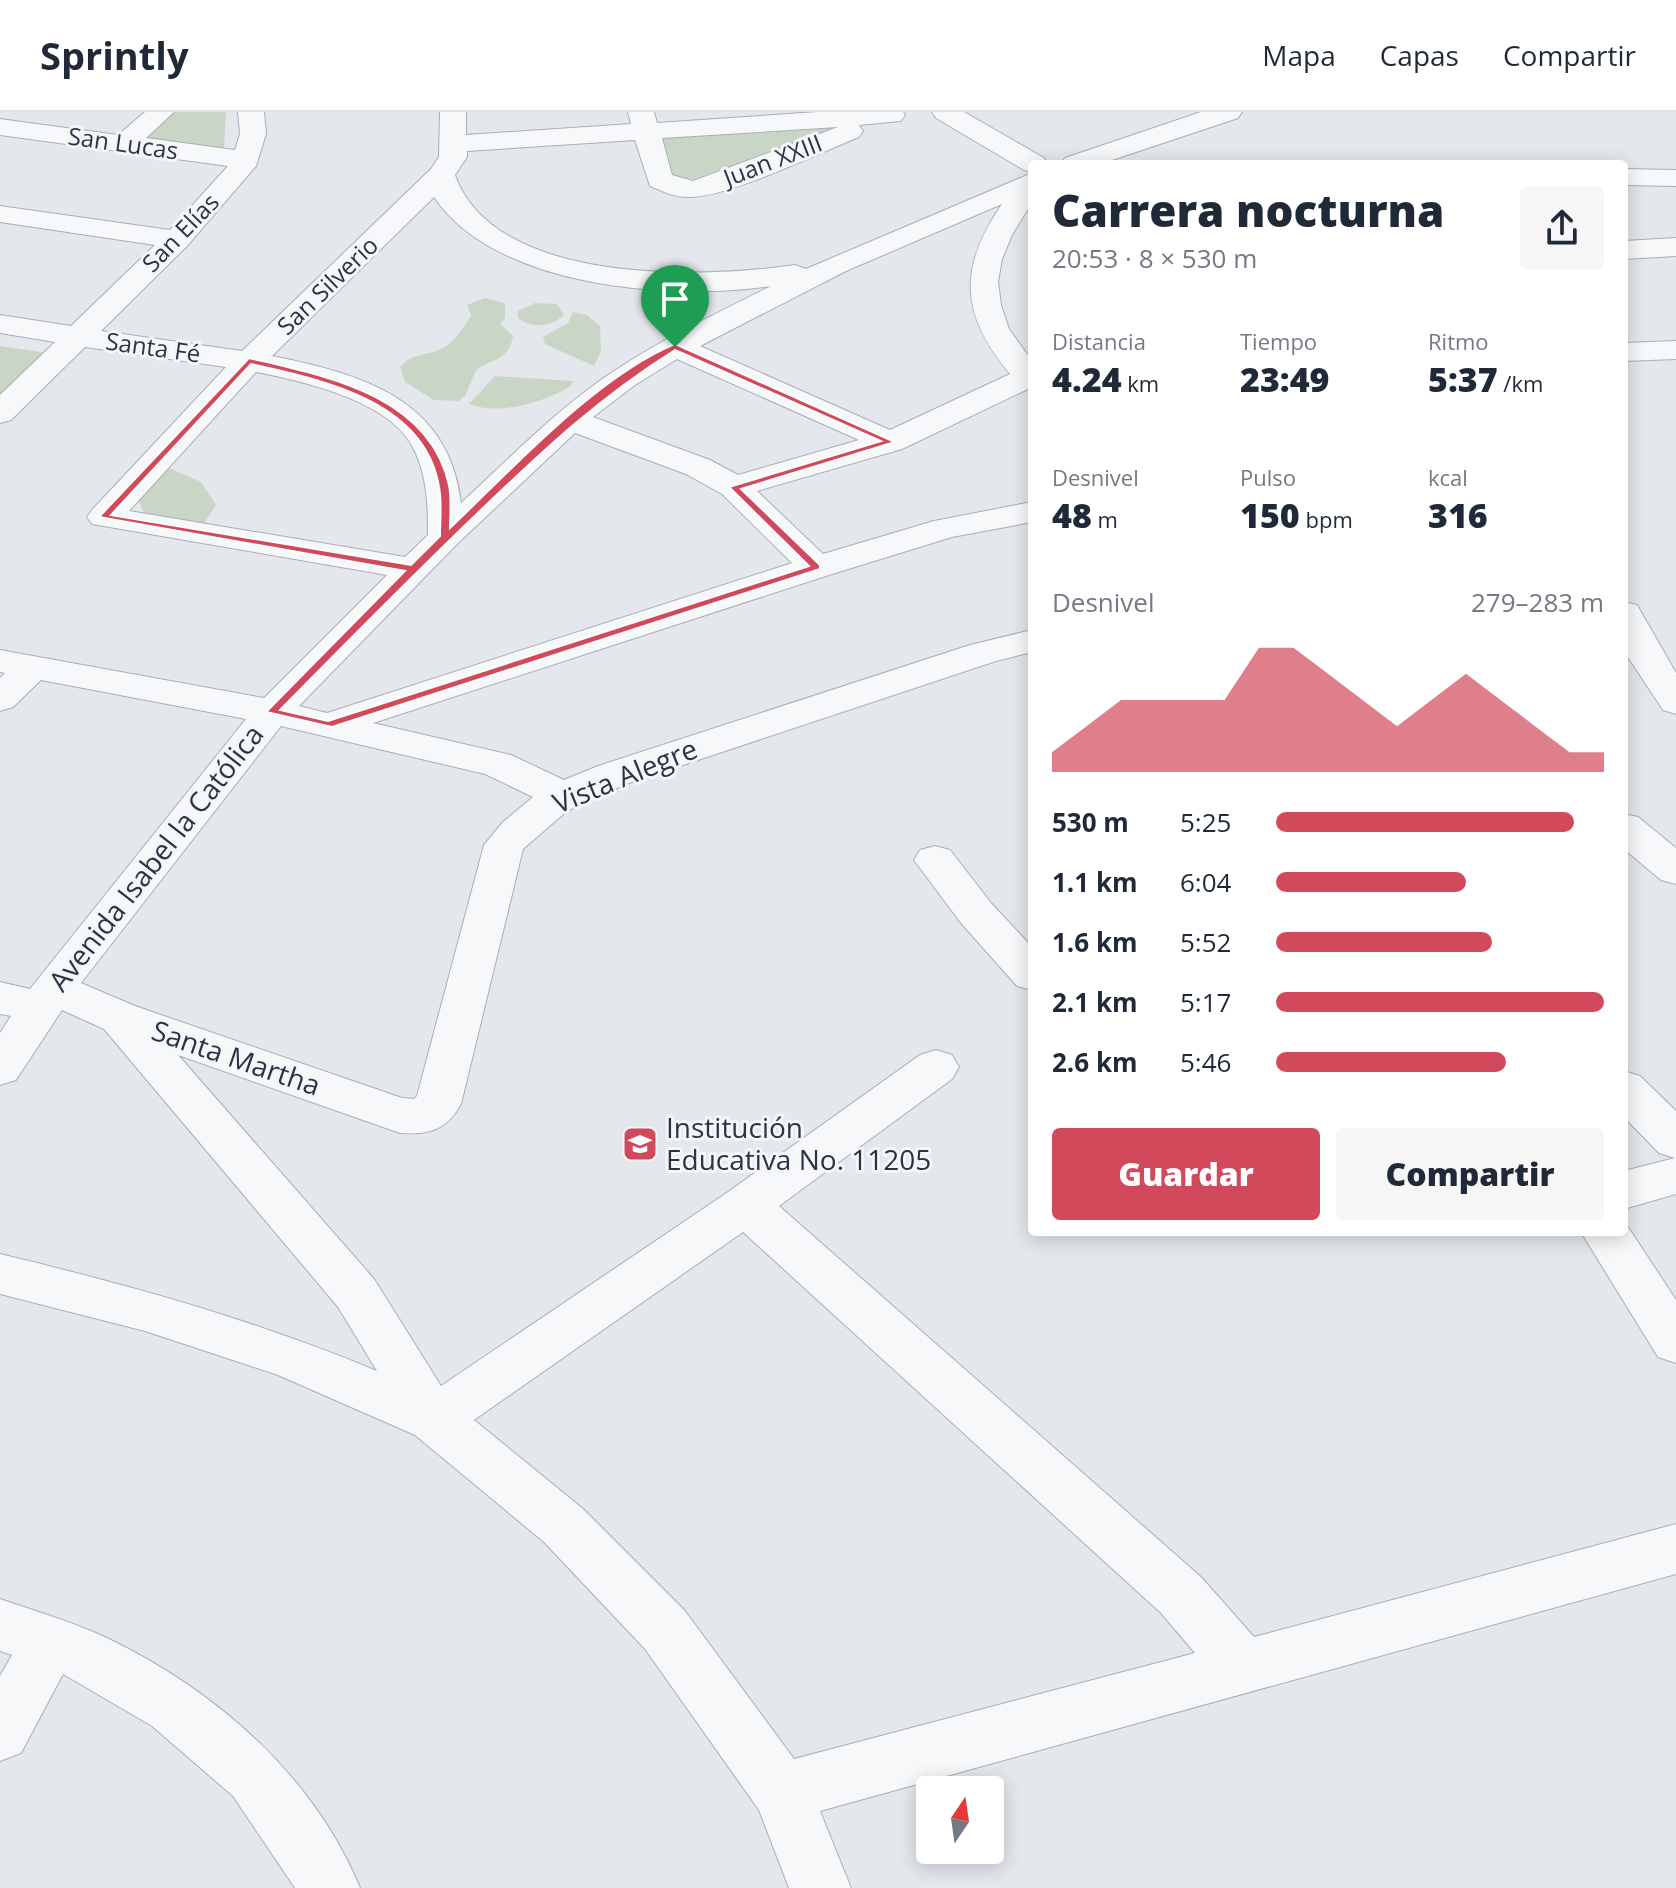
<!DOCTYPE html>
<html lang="es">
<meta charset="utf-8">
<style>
body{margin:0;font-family:"Open Sans",sans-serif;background:#f6f6f7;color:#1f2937;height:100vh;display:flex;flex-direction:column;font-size:30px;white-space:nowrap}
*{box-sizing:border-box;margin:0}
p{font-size:26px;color:#747a83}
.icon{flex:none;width:44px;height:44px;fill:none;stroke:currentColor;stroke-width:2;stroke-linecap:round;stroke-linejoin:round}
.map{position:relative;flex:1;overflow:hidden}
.side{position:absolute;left:1028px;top:48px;width:600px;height:1076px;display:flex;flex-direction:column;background:#fff;border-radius:8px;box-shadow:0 4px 20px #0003}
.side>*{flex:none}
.needle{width:52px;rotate:13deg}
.fabs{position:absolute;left:916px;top:1664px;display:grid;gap:16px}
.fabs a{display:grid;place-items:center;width:88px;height:88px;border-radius:8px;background:#fff;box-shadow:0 4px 20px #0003;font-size:40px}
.pin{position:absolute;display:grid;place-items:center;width:68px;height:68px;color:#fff;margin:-82px -34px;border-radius:50% 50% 50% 0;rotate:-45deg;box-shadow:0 0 8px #0007}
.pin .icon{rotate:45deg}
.round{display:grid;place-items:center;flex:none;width:84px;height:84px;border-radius:8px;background:#f6f6f7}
.head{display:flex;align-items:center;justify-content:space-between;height:136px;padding:0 24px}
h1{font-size:44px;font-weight:800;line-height:60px}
.stats{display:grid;grid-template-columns:repeat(3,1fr);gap:12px;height:136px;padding:8px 24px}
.stats div{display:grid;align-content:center}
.stats b{font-size:34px;font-weight:800}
.stats small{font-size:22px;font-weight:400}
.stats p{font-size:22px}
.chart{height:224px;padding:16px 24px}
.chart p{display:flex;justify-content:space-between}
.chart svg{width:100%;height:144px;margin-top:8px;fill:#d1495b;opacity:.7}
.cta{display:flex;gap:16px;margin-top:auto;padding:16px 24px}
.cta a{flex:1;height:92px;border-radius:8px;background:#d1495b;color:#fff;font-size:32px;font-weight:800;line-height:92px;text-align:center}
.cta a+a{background:#f6f6f7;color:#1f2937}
ul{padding:0 24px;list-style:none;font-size:26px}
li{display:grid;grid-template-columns:128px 96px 1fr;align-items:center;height:60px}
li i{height:20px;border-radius:10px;background:#d1495b}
header{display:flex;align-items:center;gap:48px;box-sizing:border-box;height:112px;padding:0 40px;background:#fff;border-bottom:2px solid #e0e1e3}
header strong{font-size:38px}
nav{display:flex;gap:44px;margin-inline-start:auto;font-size:28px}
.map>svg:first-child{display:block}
.green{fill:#c9d6c5}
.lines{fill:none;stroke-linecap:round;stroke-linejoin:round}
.minor-casing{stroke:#a9aeb7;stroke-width:2}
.minor{fill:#f7f8fa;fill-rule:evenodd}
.route{fill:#d1495b;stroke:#fff;stroke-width:2;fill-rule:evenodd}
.labels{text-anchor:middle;stroke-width:6;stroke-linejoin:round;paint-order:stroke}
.far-street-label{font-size:24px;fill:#2b3445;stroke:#f4f6f9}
.street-label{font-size:28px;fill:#2b3445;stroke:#f4f6f9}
.poi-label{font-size:28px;fill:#2b3445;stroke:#f4f6f9;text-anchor:start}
</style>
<header>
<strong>Sprintly</strong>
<nav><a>Mapa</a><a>Capas</a><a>Compartir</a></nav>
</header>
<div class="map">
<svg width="1676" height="1776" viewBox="0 0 1676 1776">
<rect width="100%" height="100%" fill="#e4e7ec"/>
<g class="green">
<polygon points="170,0 226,0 224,37 141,28"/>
<polygon points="847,13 694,67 672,65 658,24"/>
<path d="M 485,186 L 505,191 L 505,206 L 500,212 L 513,224 C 509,249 491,247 476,258 L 465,284 L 458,289 L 434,288 L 405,270 L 400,255 C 412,241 426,244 441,237 C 452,233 465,214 471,203 L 467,193 Z"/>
<path d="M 535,191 L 557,192 L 564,203 C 551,215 532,217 518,206 L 518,199 Z"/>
<polygon points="573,200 587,203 600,214 601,239 594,254 545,232 543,225 568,211"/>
<polygon points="0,234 41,240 43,244 0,285"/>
<path d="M 495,264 L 573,269 L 571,274 C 544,290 500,304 469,292 Z"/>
<polygon points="162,353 201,370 216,393 203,413 144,401 135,381"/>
</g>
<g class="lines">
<defs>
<g id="minor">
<path d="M 145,0 L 174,0 L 146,26 L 235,38 L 240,22 L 238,0 L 264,0 L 266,22 L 256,54 L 187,134 L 101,219 L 242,239 L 431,57 L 439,45 L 440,0 L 466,0 L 466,23 L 631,12 L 628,0 L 654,0 L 657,11 L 818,0 L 903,0 L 905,3 L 901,9 L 859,13 L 863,19 L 859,25 C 819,41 731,84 691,85 C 676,86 664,80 650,74 L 635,28 L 467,39 L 467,45 L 455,63 C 494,173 701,167 795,153 L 806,157 L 1032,61 L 1032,90 L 1012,123 L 1002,147 L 998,170 L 1001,193 L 1009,217 L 1032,249 L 1032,278 L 1028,277 L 902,337 L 757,379 L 823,442 L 934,409 L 1032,390 L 1032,410 L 952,425 L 829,463 L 373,611 L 511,643 L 564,668 L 598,654 L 970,533 L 1032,518 L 1032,540 L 996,549 L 626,672 L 567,699 L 523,737 L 461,992 C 447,1018 429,1023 400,1021 L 178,943 L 374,1167 L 441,1274 L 728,1080 L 920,943 L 936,938 L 952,943 L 959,955 L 952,967 L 779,1094 L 1201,1465 L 1254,1525 L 1676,1412 L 1676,1462 L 820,1699 L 851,1776 L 789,1776 L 759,1698 L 645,1537 L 544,1430 L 415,1323 L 278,1263 L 145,1219 L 0,1182 L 0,1142 C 129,1173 255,1208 377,1259 L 338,1195 L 104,917 L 62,898 L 16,968 L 0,973 L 0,921 L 11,904 L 0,902 L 0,870 L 30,877 L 246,607 L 41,568 L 13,595 L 0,599 L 0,566 L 5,561 L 0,560 L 0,538 L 264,586 L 387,463 L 92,412 L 87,405 L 92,398 L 226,255 L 85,235 L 11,308 L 0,311 L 0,283 L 55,230 L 0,221 L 0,203 L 71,214 L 155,133 L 0,110 L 0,94 L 170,118 L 228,54 L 0,23 L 0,7 L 118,23 ZM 838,15 L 693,69 L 672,63 L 662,26 ZM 434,85 C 495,176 672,189 771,174 C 718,201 664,226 614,259 C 558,296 510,346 461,391 C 449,287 362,262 272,244 ZM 1002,92 C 958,156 960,202 1010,262 L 890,318 L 700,234 L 846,159 ZM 677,247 L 859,328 L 738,363 L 710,348 L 593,305 L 635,273 ZM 256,260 C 302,269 386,288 411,332 C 427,359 428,392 428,423 L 405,445 L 129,399 ZM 575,321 L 686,362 L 722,382 L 792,451 L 327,601 L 299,594 L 457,432 ZM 281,614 L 485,662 L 533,685 L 503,710 L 484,733 L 417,984 L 414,987 L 402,986 L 135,894 L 81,871 ZM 743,1120 L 1161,1501 L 1195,1541 L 794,1647 L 685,1499 L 582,1396 L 474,1308 Z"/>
<polygon points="932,0 964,0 1044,46 1048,52 1032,52 1032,60 1024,58 936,6"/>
<polygon points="1201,0 1242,0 1238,6 1100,52 1061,52 1065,46"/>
<polygon points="1624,57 1676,58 1676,74 1624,73"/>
<polygon points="1676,126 1676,144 1624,147 1624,129"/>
<polygon points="1676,229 1676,247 1624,249 1624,231"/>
<polygon points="1624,490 1637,493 1676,561 1676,602 1663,598 1624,539"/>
<polygon points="1624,702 1638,705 1676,736 1676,772 1661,768 1624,737"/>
<polygon points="935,734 950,738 991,791 1032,835 1032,878 1017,874 961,811 914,748 920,738"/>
<polygon points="1624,959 1640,964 1676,999 1676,1082 1624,1097 1624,1059 1675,1046 1659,1041 1624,1005"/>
<polygon points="1624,1109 1676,1188 1676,1251 1658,1245 1581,1120 1624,1120"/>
<path d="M 0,1487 C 37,1500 74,1510 109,1527 C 216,1579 314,1664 360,1776 L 295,1776 L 233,1684 L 152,1614 L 63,1562 L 21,1641 L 0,1649 L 0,1564 L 12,1543 L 0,1539 Z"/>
</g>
</defs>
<use href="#minor" class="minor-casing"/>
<use href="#minor" class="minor"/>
</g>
<path class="route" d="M 675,232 L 895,330 L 741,377 L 820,453 L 820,457 L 332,615 L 266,600 L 405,459 L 99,405 L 249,246 C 326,264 429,283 449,373 C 452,387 450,403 450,416 C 511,358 598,263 675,232 ZM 675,238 L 881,329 L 729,375 L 809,454 L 328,609 L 280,598 C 347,530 414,462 483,396 C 546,336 600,285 675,238 ZM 251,252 C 323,268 425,289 439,375 C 442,390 440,408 440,424 L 411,453 L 111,403 Z"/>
<defs>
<symbol id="school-square" viewBox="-11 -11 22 22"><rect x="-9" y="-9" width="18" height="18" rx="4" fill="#d1495b" stroke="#f4f6f9"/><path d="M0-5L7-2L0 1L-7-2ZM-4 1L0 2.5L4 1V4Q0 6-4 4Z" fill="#fff"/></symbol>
</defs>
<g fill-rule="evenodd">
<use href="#school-square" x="620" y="1012" width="40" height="40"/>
</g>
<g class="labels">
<g class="far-street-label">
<text transform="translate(123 32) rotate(8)" y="8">San Lucas</text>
<text transform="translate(773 49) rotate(-21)" y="8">Juan XXIII</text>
<text transform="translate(181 121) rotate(-46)" y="8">San Elías</text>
<text transform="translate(328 174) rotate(-44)" y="8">San Silverio</text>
<text transform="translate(153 236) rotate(8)" y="8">Santa Fé</text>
</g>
<g class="street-label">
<text transform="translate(625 664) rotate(-22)" y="10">Vista Alegre</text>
<text transform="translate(156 746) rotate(-52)" y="10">Avenida Isabel la Católica</text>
<text transform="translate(236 946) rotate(19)" y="10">Santa Martha</text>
</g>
<g class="poi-label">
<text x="666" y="1026">Institución<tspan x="666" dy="32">Educativa No. 11205</tspan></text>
</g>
</g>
</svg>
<div class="fabs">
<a><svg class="needle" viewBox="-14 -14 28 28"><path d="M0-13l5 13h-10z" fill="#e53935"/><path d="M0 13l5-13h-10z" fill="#747a83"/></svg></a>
</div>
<div class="pin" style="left:675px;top:235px;background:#1e9e55"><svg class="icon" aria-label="arrive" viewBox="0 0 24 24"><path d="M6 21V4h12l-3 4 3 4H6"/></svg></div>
<section class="side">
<div class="head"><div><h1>Carrera nocturna</h1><p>20:53 · 8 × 530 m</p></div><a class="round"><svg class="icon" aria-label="share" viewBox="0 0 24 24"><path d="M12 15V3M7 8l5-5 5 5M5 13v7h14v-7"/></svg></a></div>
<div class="stats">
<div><p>Distancia</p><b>4.24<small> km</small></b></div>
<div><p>Tiempo</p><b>23:49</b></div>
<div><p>Ritmo</p><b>5:37<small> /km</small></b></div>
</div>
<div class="stats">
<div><p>Desnivel</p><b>48<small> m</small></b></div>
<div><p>Pulso</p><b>150<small> bpm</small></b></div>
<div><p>kcal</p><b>316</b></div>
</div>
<div class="chart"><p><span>Desnivel</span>279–283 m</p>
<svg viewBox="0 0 160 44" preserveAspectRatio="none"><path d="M0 44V38L10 30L20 22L30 22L40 22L50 22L60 6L70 6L80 14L90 22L100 30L110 22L120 14L130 22L140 30L150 38L160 38V44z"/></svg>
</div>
<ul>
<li><b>530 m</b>5:25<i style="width:91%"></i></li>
<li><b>1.1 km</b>6:04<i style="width:58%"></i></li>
<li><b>1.6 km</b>5:52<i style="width:66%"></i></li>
<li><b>2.1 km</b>5:17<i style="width:100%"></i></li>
<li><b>2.6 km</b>5:46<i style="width:70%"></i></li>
</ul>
<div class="cta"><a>Guardar</a><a>Compartir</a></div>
</section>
</div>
